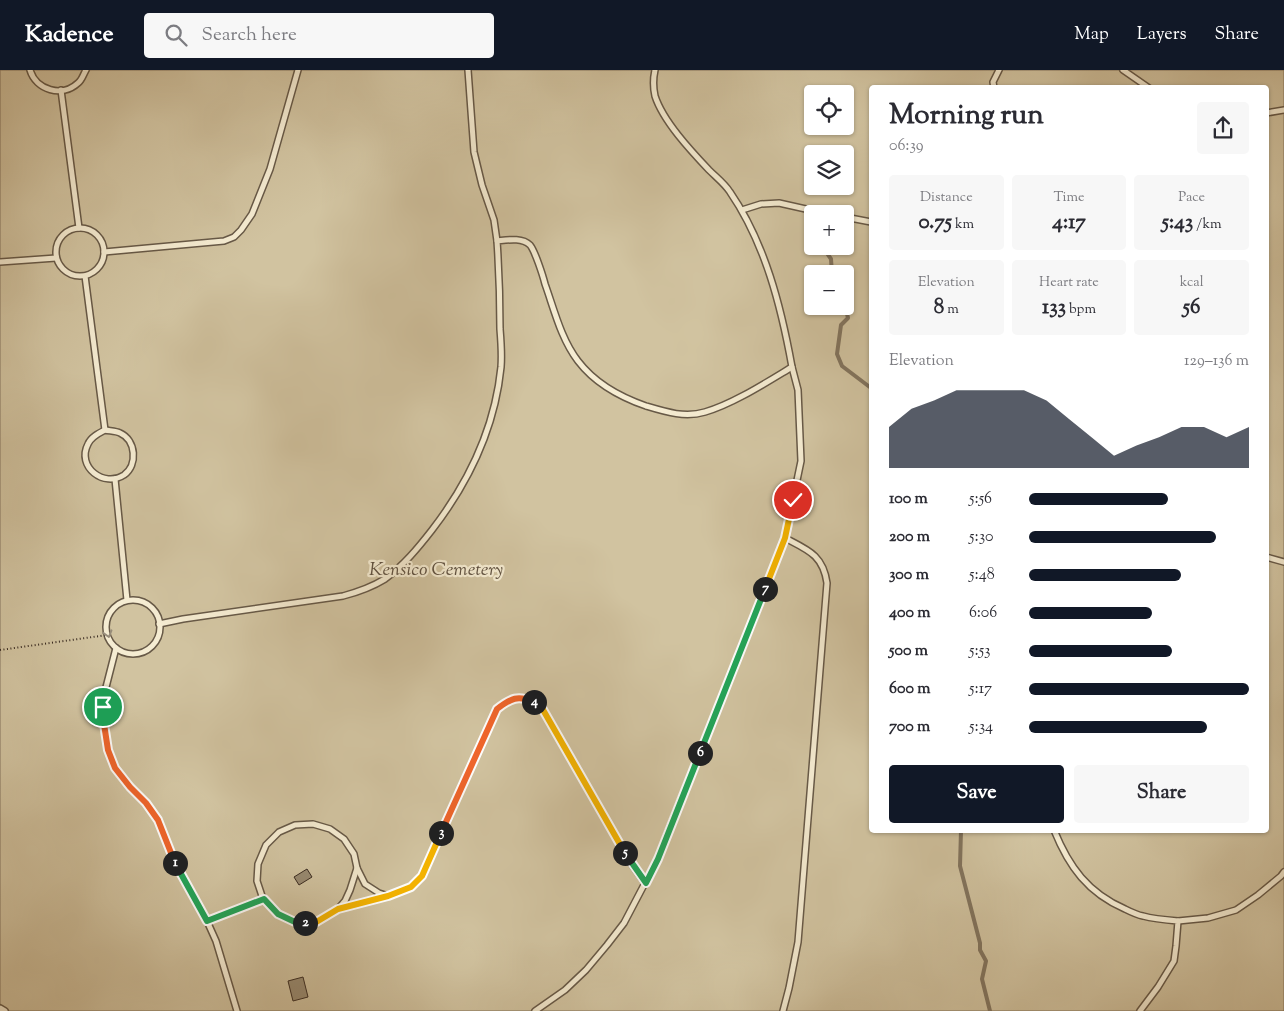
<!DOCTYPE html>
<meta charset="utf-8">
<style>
body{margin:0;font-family:"Sorts Mill Goudy",serif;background:#f7f7f7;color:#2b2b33;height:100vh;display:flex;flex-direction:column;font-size:19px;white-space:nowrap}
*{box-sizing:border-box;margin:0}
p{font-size:16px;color:#7c7c81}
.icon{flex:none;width:28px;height:28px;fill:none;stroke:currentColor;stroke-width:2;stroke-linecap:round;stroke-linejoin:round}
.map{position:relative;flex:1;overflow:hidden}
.sheet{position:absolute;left:869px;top:15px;width:400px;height:748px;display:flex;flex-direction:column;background:#fff;border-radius:5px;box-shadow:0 1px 4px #0004}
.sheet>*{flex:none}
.fabs{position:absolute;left:804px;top:15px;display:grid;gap:10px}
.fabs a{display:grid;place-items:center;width:50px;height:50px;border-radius:5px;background:#fff;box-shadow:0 1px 4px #0004;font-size:25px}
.pin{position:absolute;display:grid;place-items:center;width:42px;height:42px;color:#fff;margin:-21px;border:2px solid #fff;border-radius:50%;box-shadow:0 1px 5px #0007}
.km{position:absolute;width:25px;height:25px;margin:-12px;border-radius:50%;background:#222;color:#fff;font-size:14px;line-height:25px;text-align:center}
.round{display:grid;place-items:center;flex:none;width:52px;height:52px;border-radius:5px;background:#f7f7f7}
.overview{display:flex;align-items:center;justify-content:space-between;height:85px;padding:0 20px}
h1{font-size:28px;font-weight:800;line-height:38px}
.metrics{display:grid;grid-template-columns:repeat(3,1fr);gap:8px;height:85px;padding:5px 20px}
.metrics div{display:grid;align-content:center;border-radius:5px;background:#f7f7f7;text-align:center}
.metrics b{font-size:21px;font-weight:800}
.metrics small{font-size:14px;font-weight:400}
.metrics p{font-size:14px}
.chart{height:140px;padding:10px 20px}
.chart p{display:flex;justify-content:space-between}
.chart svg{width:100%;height:90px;margin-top:5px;fill:#111827;opacity:.7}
.primary-button{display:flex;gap:10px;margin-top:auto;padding:10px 20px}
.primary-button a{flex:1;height:58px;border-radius:5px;background:#111827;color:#fff;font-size:20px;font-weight:800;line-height:58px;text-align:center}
.primary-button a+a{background:#f7f7f7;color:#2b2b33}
ul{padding:0 20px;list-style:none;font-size:16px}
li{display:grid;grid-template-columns:80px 60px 1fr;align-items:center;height:38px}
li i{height:12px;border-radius:6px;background:#111827}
header{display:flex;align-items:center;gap:30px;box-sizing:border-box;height:70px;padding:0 25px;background:#111827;color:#fff}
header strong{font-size:24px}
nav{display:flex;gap:28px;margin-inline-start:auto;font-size:18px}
.search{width:350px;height:45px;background:#f7f7f7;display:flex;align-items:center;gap:12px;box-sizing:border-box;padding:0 18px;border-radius:5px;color:#7c7c81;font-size:19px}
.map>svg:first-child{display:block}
.green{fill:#d1c3a0;stroke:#857760;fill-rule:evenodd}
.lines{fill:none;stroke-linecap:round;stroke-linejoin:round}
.stream{stroke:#82745e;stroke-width:4}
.building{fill:#988a71;stroke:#392b21}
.lane-casing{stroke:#675947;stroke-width:8}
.path{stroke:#392b21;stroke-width:2;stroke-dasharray:1 2.5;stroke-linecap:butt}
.lane{stroke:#f5ecd2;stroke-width:5}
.oneway{stroke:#978c7a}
.split-1-casing{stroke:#fff;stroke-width:10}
.split-2-casing{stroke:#fff;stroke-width:10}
.split-3-casing{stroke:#fff;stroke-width:10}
.split-4-casing{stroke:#fff;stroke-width:10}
.split-5-casing{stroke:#fff;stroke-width:10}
.split-6-casing{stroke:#fff;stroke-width:10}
.split-7-casing{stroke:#fff;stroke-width:10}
.split-8-casing{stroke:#fff;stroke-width:10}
.split-1{stroke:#f0652b;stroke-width:6}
.split-2{stroke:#22a559;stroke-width:6}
.split-3{stroke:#f5b400;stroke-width:6}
.split-4{stroke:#f0652b;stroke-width:6}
.split-5{stroke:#f5b400;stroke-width:6}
.split-6{stroke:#22a559;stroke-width:6}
.split-7{stroke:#22a559;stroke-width:6}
.split-8{stroke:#f5b400;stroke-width:6}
.labels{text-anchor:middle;stroke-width:4.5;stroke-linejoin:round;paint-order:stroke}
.park-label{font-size:19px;font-style:italic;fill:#5f5141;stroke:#f5ecd2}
</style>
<header>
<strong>Kadence</strong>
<div class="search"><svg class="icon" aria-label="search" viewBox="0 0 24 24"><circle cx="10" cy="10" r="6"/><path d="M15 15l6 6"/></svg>Search here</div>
<nav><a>Map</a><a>Layers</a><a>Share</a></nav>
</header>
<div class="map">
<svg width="1284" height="941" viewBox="0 0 1284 941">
<rect width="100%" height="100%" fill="#f0e2ba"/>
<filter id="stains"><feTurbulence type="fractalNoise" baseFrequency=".004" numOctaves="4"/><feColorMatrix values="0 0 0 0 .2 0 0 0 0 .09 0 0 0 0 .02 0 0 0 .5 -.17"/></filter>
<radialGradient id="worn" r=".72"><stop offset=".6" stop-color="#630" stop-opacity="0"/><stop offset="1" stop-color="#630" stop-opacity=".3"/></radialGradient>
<path class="green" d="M 0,0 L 1284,0 L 1284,941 L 0,941 ZM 871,18 L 1266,18 L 1266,760 L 871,760 ZM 812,24 L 845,24 L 845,56 L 812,56 ZM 812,84 L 845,84 L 845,116 L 812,116 ZM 812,144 L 845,144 L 845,176 L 812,176 ZM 812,204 L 845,204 L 845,236 L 812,236 Z"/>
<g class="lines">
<g class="stream">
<polyline points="822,176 831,189 832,204"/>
<polyline points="845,235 848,248 841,255 837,284 842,296 871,318"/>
<polyline points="961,760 960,796 980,873 980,880 986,891 982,909 990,941"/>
</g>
</g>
<g class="building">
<polygon points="307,799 312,807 299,815 294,807"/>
<polygon points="303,907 308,927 293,931 288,911"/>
</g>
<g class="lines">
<defs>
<g id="lane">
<path d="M 30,0 C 36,20 62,28 78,13 C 82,10 83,5 86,0"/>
<polyline points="468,0 474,82 482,115 494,150 497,171"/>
<polyline points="1123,0 1149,18"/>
<polyline points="994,18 993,12 999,0"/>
<polyline points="61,20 79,158"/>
<polyline points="1266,43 1284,40"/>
<polyline points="742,140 761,134 779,133 828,144"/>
<polyline points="845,147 871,152"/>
<circle cx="80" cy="182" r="24"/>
<polyline points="104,182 224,171 234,167 241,160 252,144 270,99 298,0"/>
<polyline points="0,192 56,188"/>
<polyline points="85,206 105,360"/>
<path d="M 105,360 C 110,361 116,361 120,363 C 136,370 138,395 124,405 C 104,418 76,397 88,374 C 91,367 99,363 105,360 Z"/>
<polyline points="115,409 127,530"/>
<polyline points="1266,487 1284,492"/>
<circle cx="133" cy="557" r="27"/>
<path d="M 159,554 L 183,549 L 343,526 C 358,522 372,517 385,509 C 404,495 418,478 432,460 C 469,412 495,357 501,297 C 502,284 501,271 500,259 C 500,229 499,200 497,171 C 507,170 522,167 530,175 C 535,181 543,206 545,214 C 554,239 561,269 578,291 C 594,312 620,327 646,336 C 666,342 685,348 705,342 C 733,334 767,312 792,297 C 781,236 765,173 730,122 C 725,114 716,107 709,100 C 691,81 663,51 655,26 C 653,17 653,9 655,0"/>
<polyline points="116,578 104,625 103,637 104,654 108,680 115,698 130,717 146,733 158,750 176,796 207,851 216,871 237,941"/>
<polygon points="313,754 330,759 344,769 354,784 357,798 350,820 345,831 338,839 313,854 295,852 278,844 263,829 257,811 258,794 266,775 279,762 295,755"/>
<path d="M 1054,760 C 1069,797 1088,823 1125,839 C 1131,842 1137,845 1143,846 C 1154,849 1166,850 1178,851 L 1176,876 L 1174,891 L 1158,917 L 1140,941"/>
<path d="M 357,798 L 365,814 L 379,823 L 388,826 L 411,817 L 422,806 L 497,639 C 514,625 524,625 542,638 L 630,792 L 645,813 L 624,853 L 607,875 L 586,900 L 565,920 L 535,941"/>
<polyline points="645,813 658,789 668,762 756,543 785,468 801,391 798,320 792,297"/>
<polyline points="338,839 388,826"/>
<polyline points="207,851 263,829"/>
<polyline points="1178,851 1208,848 1236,840 1258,825 1281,806 1284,802"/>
<polyline points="0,938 5,941"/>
<path d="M 783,941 L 789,918 L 798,872 L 827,513 C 823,485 808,480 785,468"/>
</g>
</defs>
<use href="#lane" class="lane-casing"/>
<polyline class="path" points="0,580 107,565"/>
<use href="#lane" class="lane"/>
</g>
<defs><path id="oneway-chevron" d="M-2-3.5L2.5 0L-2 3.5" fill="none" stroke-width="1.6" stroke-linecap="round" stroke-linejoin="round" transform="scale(1.25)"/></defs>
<use class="oneway" href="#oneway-chevron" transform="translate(108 564) rotate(73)"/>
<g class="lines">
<defs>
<polyline id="split-1" points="103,637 104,654 108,680 115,698 130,717 146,733 158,750 175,793"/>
<polyline id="split-2" points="175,793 207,851 264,829 278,844 295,852 305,853"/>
<polyline id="split-3" points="305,853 313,854 338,839 388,826 411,817 422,806 441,763"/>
<path id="split-4" d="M 441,763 L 497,639 C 511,628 518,625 534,632"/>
<polyline id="split-5" points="534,632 542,638 625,783"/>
<polyline id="split-6" points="625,783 646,813 658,789 700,683"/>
<polyline id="split-7" points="700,683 765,519"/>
<polyline id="split-8" points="765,519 785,468 793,430"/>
</defs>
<use href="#split-1" class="split-1-casing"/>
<use href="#split-2" class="split-2-casing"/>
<use href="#split-3" class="split-3-casing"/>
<use href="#split-4" class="split-4-casing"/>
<use href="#split-5" class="split-5-casing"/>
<use href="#split-6" class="split-6-casing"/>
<use href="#split-7" class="split-7-casing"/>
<use href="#split-8" class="split-8-casing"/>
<use href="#split-1" class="split-1"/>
<use href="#split-2" class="split-2"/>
<use href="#split-3" class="split-3"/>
<use href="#split-4" class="split-4"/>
<use href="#split-5" class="split-5"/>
<use href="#split-6" class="split-6"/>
<use href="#split-7" class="split-7"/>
<use href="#split-8" class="split-8"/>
</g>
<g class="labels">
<g class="park-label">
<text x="436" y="505">Kensico Cemetery</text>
</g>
</g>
<rect width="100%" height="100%" filter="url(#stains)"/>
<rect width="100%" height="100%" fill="url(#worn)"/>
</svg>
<div class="fabs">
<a><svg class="icon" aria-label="locate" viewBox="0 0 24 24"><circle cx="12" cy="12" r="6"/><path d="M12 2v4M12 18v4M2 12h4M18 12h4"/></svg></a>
<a><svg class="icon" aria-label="layers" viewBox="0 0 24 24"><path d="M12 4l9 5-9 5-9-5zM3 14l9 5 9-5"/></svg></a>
<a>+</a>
<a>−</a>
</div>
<div class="pin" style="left:103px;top:637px;background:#1e9e55"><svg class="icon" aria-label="arrive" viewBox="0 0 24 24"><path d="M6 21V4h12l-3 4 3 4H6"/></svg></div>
<div class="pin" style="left:793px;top:430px;background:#d93025"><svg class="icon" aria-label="check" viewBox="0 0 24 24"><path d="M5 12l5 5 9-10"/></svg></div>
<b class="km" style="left:175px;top:793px">1</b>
<b class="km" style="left:305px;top:853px">2</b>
<b class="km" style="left:441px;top:763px">3</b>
<b class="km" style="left:534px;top:632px">4</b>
<b class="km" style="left:625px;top:783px">5</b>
<b class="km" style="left:700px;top:683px">6</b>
<b class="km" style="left:765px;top:519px">7</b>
<section class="sheet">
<div class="overview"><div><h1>Morning run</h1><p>06:39</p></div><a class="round"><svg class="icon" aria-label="share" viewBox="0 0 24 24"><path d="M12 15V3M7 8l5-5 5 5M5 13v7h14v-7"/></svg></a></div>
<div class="metrics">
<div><p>Distance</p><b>0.75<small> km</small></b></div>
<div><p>Time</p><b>4:17</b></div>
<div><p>Pace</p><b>5:43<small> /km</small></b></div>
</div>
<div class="metrics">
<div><p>Elevation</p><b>8<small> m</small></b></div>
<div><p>Heart rate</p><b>133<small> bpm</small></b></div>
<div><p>kcal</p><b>56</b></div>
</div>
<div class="chart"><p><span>Elevation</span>129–136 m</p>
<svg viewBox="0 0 160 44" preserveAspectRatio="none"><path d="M0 44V24L10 15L20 11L30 6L40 6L50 6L60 6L70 11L80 20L90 29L100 38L110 33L120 29L130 24L140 24L150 29L160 24V44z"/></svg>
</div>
<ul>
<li><b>100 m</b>5:56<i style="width:63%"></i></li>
<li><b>200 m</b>5:30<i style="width:85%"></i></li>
<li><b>300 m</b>5:48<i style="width:69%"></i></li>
<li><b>400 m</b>6:06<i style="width:56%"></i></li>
<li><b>500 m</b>5:53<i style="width:65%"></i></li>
<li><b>600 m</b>5:17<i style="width:100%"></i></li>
<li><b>700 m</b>5:34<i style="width:81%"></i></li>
</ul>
<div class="primary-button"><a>Save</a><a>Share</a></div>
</section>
</div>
